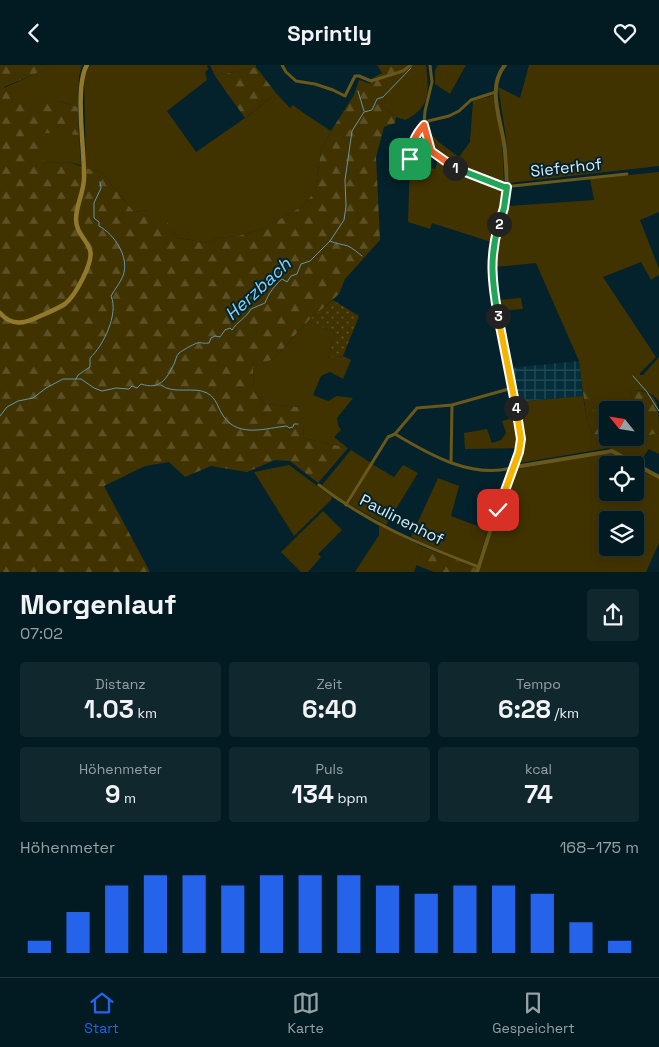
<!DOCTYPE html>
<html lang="de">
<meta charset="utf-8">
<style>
body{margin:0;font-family:"Space Grotesk",sans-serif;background:#10272e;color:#f1f3f6;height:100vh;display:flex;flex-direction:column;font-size:19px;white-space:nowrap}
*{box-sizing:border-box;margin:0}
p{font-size:16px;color:#96a1a5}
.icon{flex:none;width:28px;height:28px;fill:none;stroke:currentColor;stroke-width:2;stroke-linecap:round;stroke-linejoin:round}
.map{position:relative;height:507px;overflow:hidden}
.sheet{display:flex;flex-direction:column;background:#021a21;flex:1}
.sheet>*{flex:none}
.needle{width:32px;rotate:300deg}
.fabs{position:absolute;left:599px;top:336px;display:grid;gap:10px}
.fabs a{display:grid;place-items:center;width:45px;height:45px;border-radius:5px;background:#021a21;box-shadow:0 2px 12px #0003,0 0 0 1px #23383f;font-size:25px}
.pin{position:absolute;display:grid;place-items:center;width:42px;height:42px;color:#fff;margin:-21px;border-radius:10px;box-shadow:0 2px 8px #0006}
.km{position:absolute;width:25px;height:25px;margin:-12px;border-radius:50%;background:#222;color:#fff;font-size:14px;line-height:25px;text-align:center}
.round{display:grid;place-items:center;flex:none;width:52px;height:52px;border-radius:5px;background:#10272e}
.overview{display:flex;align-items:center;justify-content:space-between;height:85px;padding:0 20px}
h1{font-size:28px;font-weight:800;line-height:38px}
.figures{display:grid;grid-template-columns:repeat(3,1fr);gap:8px;height:85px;padding:5px 20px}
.figures div{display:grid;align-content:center;border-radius:5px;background:#10272e;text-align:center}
.figures b{font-size:25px;font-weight:800}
.figures small{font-size:14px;font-weight:400}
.figures p{font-size:14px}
.chart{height:140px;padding:10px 20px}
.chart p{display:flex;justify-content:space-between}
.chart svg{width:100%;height:90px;margin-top:5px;stroke:#2563eb;stroke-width:6}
header{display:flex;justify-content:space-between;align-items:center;height:65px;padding:0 20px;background:#021a21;font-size:22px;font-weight:800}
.dock{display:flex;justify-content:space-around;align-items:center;height:70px;border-top:1px solid #23383f;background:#021a21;font-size:14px;color:#96a1a5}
.dock a{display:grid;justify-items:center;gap:2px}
.dock .on{color:#2563eb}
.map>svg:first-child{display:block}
.industrial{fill:url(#industrial-grid)}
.grass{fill:#413300;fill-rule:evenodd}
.forest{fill:url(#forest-firs)}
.garden{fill:url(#garden-dots)}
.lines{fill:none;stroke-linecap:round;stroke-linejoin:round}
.stream{stroke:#6395a6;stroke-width:1}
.minor{stroke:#69581a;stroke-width:3}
.tertiary{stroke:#69581a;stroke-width:4}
.secondary{stroke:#90792c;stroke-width:4.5}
.split-1-casing{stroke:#fff;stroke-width:10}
.split-2-casing{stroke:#fff;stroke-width:10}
.split-3-casing{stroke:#fff;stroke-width:10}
.split-4-casing{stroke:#fff;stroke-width:10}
.split-5-casing{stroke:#fff;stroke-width:10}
.split-1{stroke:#f0652b;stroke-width:6}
.split-2{stroke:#22a559;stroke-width:6}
.split-3{stroke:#22a559;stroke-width:6}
.split-4{stroke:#f5b400;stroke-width:6}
.split-5{stroke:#f5b400;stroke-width:6}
.labels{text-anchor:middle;stroke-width:4;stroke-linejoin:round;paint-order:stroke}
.street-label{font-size:16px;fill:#dbecf3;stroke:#03222c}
.water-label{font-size:18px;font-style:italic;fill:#82d5f2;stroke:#03222c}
</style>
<header><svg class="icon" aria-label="back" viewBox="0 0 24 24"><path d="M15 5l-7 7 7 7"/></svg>Sprintly<svg class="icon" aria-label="heart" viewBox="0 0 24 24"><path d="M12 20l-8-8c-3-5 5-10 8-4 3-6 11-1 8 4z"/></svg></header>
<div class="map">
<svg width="659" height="507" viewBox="0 0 659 507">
<defs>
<pattern id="industrial-grid" width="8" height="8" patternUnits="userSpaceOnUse" patternTransform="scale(1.25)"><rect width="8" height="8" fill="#042e3b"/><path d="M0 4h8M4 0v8" fill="none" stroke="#284c58"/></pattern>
<pattern id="forest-firs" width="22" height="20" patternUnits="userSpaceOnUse" patternTransform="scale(1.25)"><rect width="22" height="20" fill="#413300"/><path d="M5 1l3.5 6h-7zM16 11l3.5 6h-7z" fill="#5c5126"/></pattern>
<pattern id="garden-dots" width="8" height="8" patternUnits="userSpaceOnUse" patternTransform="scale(1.25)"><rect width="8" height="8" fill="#413300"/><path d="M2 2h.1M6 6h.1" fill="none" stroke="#5c5126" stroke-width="1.8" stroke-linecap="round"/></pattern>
</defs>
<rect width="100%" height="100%" fill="#03222c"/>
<polygon class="industrial" points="579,296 583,331 517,337 510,303"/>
<g class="grass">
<polygon points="50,0 82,0 79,11 78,42 58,36 12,36 4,23 50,2"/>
<polygon points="92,0 207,0 208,5 205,7 207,15 167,46 196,87 248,51 276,28 290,43 293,40 305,49 331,66 321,86 315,126 303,141 262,164 238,171 216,173 208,178 178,173 172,164 148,145 134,147 102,108 86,103 84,11 89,1"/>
<polygon points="210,0 256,0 256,2 215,11"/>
<path d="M 415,0 L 426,0 C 429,25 431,43 405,55 L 396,52 L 381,39 L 406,9 L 410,14 Z"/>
<polygon points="438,0 466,0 450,29 435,19 435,5"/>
<polygon points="529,0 659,0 659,101 509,118 506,72 498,22 520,33"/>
<path d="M 494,30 L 502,77 L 504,119 L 502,121 C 485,114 440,99 431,83 C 429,78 428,72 429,67 L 440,78 L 459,92 L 470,77 L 473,36 Z"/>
<polygon points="44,67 79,70 81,100 68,97 44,98"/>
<polygon points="439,93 452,103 504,125 502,142 491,177 432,158 430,164 408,157 410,95 435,104"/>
<path d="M 659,107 L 659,147 L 640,155 L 659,204 L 659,210 L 651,215 L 641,197 L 603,212 L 656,292 L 640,308 L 640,310 L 643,310 L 659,292 L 659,336 C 650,326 643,325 629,325 L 640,348 L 635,348 L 635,345 L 608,345 L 607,348 L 595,348 L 588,321 L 582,320 L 579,296 L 536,198 L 495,202 L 496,181 L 507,141 L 594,135 L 590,114 Z"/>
<polygon points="521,233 523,244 500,246 497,235"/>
<polygon points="308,256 335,268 328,293 343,291 351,295 343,314 330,307 321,311 313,330 328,336 337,331 353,333 337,353 338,360 341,365 334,372 348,383 303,373 304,358 300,342 265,339 254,326 253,303 275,293"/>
<path d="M 583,331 L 587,356 L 593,369 L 607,370 L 608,372 L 635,372 L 635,371 L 647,371 L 659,368 L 659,389 L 649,384 L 638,399 L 609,383 L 519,398 C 525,378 520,358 517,337 Z"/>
<polygon points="516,352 518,375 517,383 465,384 464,368 487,364 492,378 501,375 506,368 502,356"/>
<polygon points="351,385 371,398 346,440 322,420"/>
<path d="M 608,388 L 616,389 L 635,400 L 608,400 L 608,428 L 635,428 L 635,400 L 659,414 L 659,478 L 646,507 L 479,507 L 494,461 L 517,404 ZM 608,455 L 635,455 L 635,482 L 608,482 Z"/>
<polygon points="372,399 394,412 403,400 418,408 386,460 349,439"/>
<polygon points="289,400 332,432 331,435 294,471 254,407"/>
<polygon points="438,413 459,421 451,451 488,465 477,500 437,486 411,472"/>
<polygon points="323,446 342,465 318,489 321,492 308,507 301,507 281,487"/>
<polygon points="362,451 423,482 414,507 355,507 379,470 379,461"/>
</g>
<g class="forest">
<polygon points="0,0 50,0 51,2 4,22 12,36 58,36 78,42 79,70 44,68 44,98 68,97 102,108 134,147 148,145 161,148 178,173 208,178 216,173 238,171 262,164 303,141 315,126 321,86 331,66 354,30 359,15 371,19 371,14 382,8 377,0 415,0 415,8 410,14 406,10 381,39 396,52 395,58 384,62 376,92 380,175 345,214 339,229 304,260 275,293 253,303 254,326 265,339 300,342 310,346 304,358 303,373 348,383 318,418 290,396 275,395 247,407 211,401 185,412 169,397 145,401 104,421 150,507 0,507"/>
<polygon points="256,2 276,28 245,53 215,11"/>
<polygon points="582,320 588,320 595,348 607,348 607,370 593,369 587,356"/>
<path d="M 629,325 C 659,325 659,339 659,368 L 646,371 L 635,371 L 635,348 L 640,348 Z"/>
<polygon points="423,482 477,503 476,507 434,507 416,500"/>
</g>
<polygon class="garden" points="333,235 359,251 343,291 328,293 335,268 308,256"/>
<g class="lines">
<g class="stream">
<polyline points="358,26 364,46"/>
<path d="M 330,176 C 336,179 342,179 348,181 C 354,184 358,188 362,191"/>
<polyline points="633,311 647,327 659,346"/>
<path d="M 76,314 L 78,310 L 90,302 L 90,293 C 103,281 119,249 111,231 C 115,224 120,218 123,211 C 130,192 114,169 99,161 L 99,157 L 94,153 L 94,138 L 101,123 L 100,117"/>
<path d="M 161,320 C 173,330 194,321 207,328 C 217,333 218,344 224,352 C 239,373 266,363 287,361 L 289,363 L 293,362 L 294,359 L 298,359"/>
<path d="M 0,351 L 7,342 L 18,336 L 33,333 L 46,323 L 63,314 L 81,314 L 94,323 L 102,326 L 116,323 L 129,324 L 132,321 L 137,323 L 141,319 C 160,325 166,315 174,299 C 176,295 176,291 179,288 C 183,285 192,280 197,278 C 201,277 204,279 209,278 L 211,273 L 215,271 L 220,272 L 225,265 L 230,263 L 232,265 C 237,257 246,253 251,244 L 265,238 C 268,229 275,220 282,214 L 287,217 L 291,211 L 297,209 L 301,199 L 310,196 L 330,176 L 344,155 L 346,141 L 345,115 L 352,66 L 364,47 L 372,45 L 377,34 L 383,32 L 411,3"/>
</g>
<g class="minor">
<polyline points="282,0 286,7 296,16 315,19 333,25 345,31 355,11 359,11 371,16 403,6 411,0"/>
<polyline points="430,0 432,17 425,46 424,60 427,77 431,87 452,101 504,122 627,109"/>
<polyline points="424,57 449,51 459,46 471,35 496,27"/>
<path d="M 410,94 C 410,80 415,70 424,60"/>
<path d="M 395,369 C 430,390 473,415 515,402"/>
<polyline points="451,397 452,340"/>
<path d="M 319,420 C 366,457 423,481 479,502"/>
<polyline points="346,440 388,372 395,369 417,343 452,340 512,323"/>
</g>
<g class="tertiary">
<polyline points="515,402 612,386 659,412"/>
<path d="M 477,507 C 484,486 490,465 498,444 C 507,421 518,399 521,374 L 493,223 C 492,210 491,198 493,185 C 495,168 504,153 506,136 C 508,120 506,103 505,86 C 503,58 485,24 505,0"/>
</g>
<path class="secondary" d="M 0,248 C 11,261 24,259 38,252 C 47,248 57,244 65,239 C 75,231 94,197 90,185 C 86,173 76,168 76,154 C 76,140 84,127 84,113 C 85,88 74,21 87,0"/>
</g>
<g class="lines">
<defs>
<path id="split-1" d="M 410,94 C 410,80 415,70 424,60 L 431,86 L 455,103"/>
<polyline id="split-2" points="455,103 504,122 507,122 504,143 499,159"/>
<path id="split-3" d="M 498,251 C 492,217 489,192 499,159"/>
<polyline id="split-4" points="498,251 516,343"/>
<polyline id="split-5" points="498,445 519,387 521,374 516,343"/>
</defs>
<use href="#split-1" class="split-1-casing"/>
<use href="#split-2" class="split-2-casing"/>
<use href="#split-3" class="split-3-casing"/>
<use href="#split-4" class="split-4-casing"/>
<use href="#split-5" class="split-5-casing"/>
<use href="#split-1" class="split-1"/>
<use href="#split-2" class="split-2"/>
<use href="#split-3" class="split-3"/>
<use href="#split-4" class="split-4"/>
<use href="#split-5" class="split-5"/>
</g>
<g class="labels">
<g class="street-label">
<text transform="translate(566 102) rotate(-6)" y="6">Sieferhof</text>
<text transform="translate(402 454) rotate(27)" y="6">Paulinenhof</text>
</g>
<g class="water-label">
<text transform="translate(258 224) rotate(-43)" y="6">Herzbach</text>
</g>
</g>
</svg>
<div class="fabs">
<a><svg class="needle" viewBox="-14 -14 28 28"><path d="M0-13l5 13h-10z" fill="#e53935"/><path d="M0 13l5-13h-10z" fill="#96a1a5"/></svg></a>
<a><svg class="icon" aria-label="locate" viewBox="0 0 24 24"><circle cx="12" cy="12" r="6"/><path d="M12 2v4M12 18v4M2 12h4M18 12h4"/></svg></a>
<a><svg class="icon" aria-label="layers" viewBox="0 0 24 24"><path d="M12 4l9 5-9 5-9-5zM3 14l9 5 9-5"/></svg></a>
</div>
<div class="pin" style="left:410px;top:94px;background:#1e9e55"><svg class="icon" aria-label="arrive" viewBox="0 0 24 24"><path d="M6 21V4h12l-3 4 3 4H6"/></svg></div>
<div class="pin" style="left:498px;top:445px;background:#d93025"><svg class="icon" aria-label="check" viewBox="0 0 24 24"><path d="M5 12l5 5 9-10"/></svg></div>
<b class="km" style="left:455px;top:103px">1</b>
<b class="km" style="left:499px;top:159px">2</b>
<b class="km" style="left:498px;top:251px">3</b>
<b class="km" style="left:516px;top:343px">4</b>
</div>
<section class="sheet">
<div class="overview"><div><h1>Morgenlauf</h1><p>07:02</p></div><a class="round"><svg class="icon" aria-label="share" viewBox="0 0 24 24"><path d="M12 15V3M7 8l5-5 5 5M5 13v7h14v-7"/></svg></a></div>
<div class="figures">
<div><p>Distanz</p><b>1.03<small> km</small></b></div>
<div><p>Zeit</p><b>6:40</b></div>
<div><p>Tempo</p><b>6:28<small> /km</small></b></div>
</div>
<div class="figures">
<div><p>Höhenmeter</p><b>9<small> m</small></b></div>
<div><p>Puls</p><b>134<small> bpm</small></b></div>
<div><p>kcal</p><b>74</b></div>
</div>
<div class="chart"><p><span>Höhenmeter</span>168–175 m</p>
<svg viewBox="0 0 160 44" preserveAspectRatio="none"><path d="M5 44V38M15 44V24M25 44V11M35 44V6M45 44V6M55 44V11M65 44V6M75 44V6M85 44V6M95 44V11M105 44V15M115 44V11M125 44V11M135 44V15M145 44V29M155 44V38"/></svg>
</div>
</section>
<nav class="dock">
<a class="on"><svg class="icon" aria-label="home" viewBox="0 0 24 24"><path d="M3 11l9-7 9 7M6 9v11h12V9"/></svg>Start</a>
<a><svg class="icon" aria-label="map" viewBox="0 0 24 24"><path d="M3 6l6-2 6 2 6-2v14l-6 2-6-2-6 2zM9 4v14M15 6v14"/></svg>Karte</a>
<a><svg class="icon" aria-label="saved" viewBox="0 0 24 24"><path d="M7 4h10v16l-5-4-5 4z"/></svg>Gespeichert</a>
</nav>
